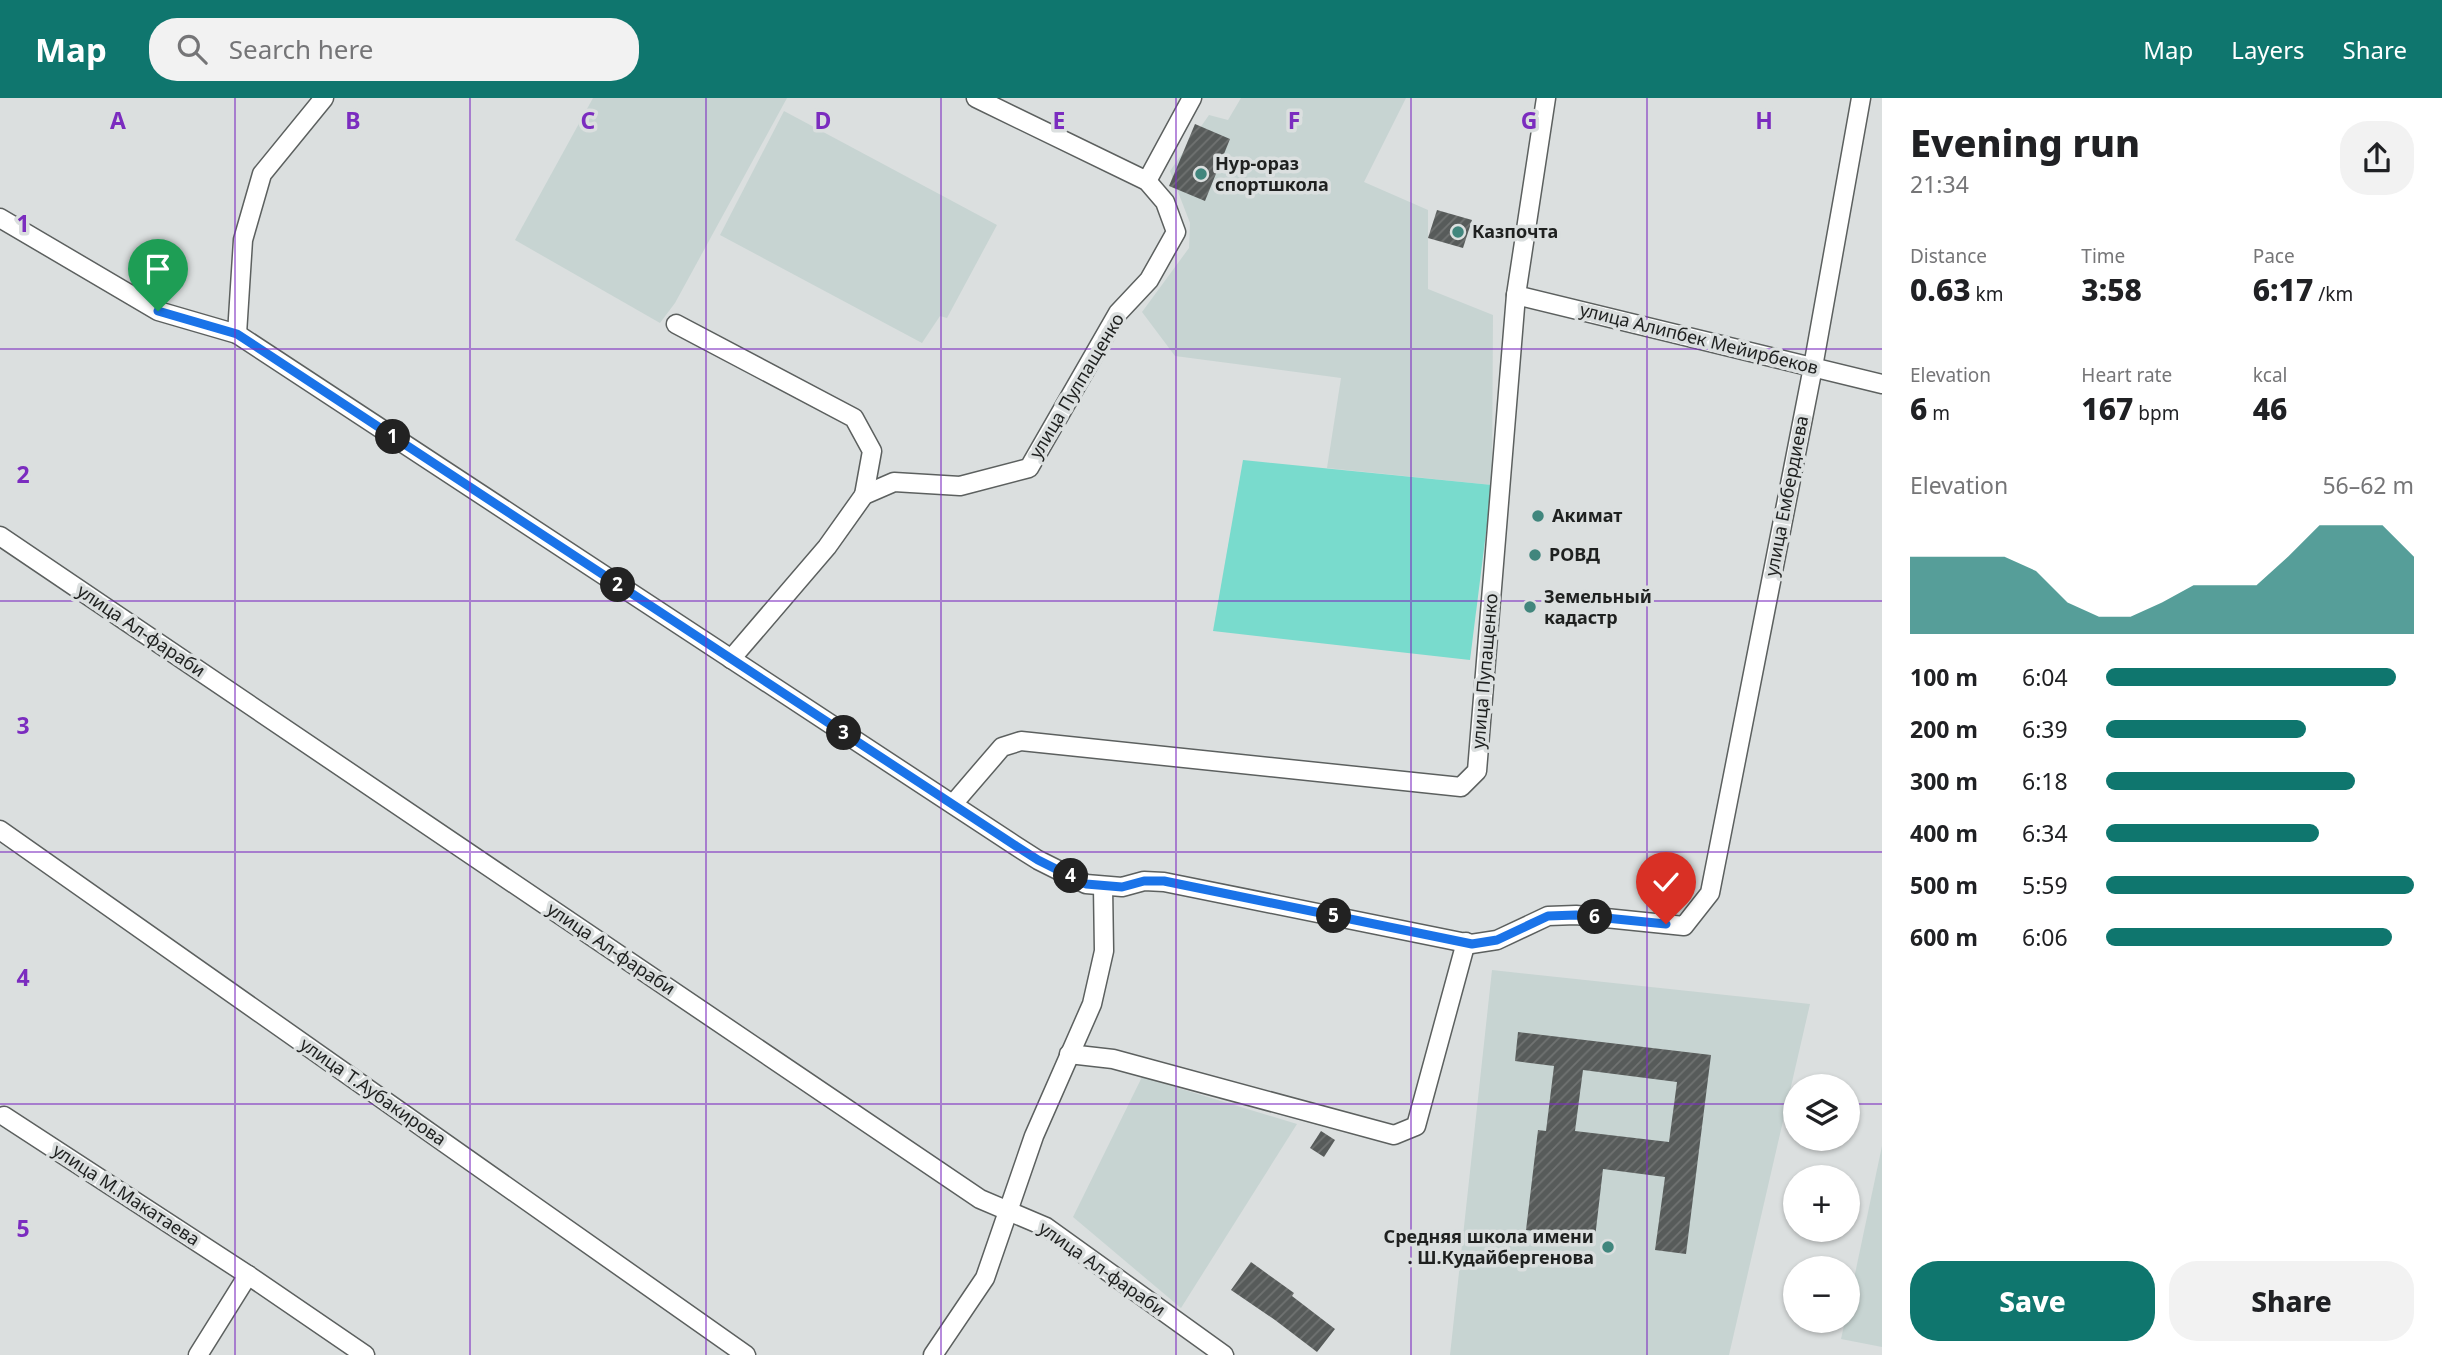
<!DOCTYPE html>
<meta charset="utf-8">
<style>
body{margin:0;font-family:"Noto Sans",sans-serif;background:#f2f2f2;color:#202124;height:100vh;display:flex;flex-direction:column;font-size:26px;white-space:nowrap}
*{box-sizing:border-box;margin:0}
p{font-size:23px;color:#757577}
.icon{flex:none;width:38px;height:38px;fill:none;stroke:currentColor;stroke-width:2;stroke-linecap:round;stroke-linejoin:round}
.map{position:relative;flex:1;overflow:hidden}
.side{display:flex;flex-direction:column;background:#fff;width:560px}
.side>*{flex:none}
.controls{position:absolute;left:1783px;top:976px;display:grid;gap:14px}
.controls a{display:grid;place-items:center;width:77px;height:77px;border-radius:50%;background:#fff;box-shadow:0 2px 5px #0004;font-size:35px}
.pin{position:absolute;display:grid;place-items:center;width:60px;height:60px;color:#fff;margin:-72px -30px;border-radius:50% 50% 50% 0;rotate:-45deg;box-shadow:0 0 7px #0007}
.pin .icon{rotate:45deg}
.km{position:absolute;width:35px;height:35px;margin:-18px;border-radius:50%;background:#222;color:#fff;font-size:19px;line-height:35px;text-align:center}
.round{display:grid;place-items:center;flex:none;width:74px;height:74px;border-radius:28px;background:#f2f2f2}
.overview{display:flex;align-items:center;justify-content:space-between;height:119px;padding:0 28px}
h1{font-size:38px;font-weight:800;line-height:52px}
.metrics{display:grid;grid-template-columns:repeat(3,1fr);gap:10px;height:119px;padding:7px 28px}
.metrics div{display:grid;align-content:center}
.metrics b{font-size:30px;font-weight:800}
.metrics small{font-size:19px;font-weight:400}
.metrics p{font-size:19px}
.chart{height:196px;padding:14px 28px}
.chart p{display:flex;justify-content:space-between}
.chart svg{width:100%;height:126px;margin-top:7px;fill:#0f766e;opacity:.7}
.primary-button{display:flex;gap:14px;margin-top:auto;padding:14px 28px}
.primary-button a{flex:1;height:80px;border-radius:28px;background:#0f766e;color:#fff;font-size:28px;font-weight:800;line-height:80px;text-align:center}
.primary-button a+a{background:#f2f2f2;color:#202124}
ul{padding:0 28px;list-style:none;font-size:23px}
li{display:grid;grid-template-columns:112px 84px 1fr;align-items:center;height:52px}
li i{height:18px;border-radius:9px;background:#0f766e}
header{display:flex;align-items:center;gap:42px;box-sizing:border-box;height:98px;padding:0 35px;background:#0f766e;color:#fff}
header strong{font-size:33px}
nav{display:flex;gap:38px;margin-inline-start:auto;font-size:24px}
.search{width:490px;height:63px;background:#f2f2f2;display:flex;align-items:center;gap:18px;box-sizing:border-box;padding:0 24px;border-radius:28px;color:#757577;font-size:26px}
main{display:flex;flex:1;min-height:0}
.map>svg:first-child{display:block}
.built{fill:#c7d4d2}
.park{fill:#79dbcd}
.building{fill:url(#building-hatch);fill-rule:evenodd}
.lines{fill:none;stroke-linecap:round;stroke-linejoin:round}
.minor-casing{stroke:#5c605f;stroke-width:21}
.minor{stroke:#fff;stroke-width:18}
.route-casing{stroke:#fff;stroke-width:14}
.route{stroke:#1a73e8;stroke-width:9}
.grid{fill:none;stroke:#7b2cbf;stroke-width:2;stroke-opacity:0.55}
.poi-dot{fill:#41867d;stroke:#dbdfdf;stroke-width:2.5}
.labels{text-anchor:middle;stroke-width:7;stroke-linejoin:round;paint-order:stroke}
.poi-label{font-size:18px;font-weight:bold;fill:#1f2120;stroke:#dbdfdf;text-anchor:start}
.street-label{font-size:18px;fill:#1f2120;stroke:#dbdfdf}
.grid-label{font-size:23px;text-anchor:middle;font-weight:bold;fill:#7b2cbf;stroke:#dbdfdf;stroke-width:7;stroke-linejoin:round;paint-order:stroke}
</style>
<header>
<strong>Map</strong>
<div class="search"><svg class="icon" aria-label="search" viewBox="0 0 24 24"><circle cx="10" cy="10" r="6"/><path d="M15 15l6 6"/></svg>Search here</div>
<nav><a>Map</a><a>Layers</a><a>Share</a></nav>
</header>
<main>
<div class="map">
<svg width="1882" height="1257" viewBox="0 0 1882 1257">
<defs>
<pattern id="building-hatch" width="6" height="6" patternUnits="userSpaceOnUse" patternTransform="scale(1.75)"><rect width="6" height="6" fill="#575b5a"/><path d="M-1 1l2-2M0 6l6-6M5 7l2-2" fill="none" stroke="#707372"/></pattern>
</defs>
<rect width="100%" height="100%" fill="#dbdfdf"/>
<g class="built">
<polygon points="593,0 787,0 675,205 660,225 515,142"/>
<polygon points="1241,0 1406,0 1364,84 1428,112 1428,191 1493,217 1492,387 1327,370 1341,280 1175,258 1142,214 1189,150 1190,125 1170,73 1209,17 1228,22"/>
<polygon points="784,13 997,127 947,220 940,218 922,245 720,137"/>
<polygon points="1492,872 1810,906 1729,1257 1450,1257"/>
<polygon points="1142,979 1297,1026 1181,1210 1073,1119"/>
<polygon points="1882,1048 1882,1249 1841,1241 1845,1223 1848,1223 1848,1209"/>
</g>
<polygon class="park" points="1243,362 1492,387 1470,562 1213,533"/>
<g class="building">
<polygon points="1195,26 1230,41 1205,103 1169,88"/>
<polygon points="1437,112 1472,122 1463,150 1428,140"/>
<path d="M 1518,934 L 1711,957 L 1686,1156 L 1655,1152 L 1665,1079 L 1603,1071 L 1595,1140 L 1526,1132 L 1538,1032 L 1546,1033 L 1554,968 L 1515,963 ZM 1583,972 L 1677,984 L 1669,1044 L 1575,1033 Z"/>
<polygon points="1321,1033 1335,1042 1324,1059 1310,1050"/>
<polygon points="1251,1164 1294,1195 1292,1198 1335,1231 1317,1254 1275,1222 1231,1192"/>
</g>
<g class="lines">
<defs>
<g id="minor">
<polyline points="1147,83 1192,0"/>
<polyline points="0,120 158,213 237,236 1016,748 1038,762 1086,786 1122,789 1144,783 1164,784 1471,846 1497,842 1548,818 1576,817 1684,828 1710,795 1813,269 1861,0"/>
<polyline points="1516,197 1882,286"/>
<polyline points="676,226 854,320 872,353 864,397"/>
<polyline points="237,236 243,142 262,76 324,0"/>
<polyline points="0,438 980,1101 1046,1129 1224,1257"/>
<polyline points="731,561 827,449 864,397 894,384 960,388 1029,370 1118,215 1149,182 1176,134 1165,104 1147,83 976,0"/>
<polyline points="953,706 1002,649 1021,643 1461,689 1477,673 1516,197 1546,0"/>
<polyline points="0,732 746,1257"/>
<polyline points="1069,956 1113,961 1394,1037 1416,1028 1466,844"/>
<polyline points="4,1018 248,1177 365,1257"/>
<polyline points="198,1257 248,1177"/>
<polyline points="933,1257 985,1180 1034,1038 1092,906 1104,853 1103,788"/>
</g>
</defs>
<use href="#minor" class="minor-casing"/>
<use href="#minor" class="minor"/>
</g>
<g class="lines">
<defs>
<polyline id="route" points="158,213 237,236 1016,748 1038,762 1086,786 1122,789 1144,783 1164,783 1472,846 1497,842 1548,818 1576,817 1666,826"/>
</defs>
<use href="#route" class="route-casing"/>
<use href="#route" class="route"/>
</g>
<path class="grid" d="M 235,0 L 235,1257M 470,0 L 470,1257M 706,0 L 706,1257M 941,0 L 941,1257M 1176,0 L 1176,1257M 1411,0 L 1411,1257M 1647,0 L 1647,1257M 0,251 L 1882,251M 0,503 L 1882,503M 0,754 L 1882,754M 0,1006 L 1796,1006M 1848,1006 L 1882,1006"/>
<g class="poi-dot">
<circle cx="1201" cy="76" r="7"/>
<circle cx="1458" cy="134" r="7"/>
<circle cx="1538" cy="418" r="7"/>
<circle cx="1535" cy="457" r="7"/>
<circle cx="1530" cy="509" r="7"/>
<circle cx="1608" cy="1149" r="7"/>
</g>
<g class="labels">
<g class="poi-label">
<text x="1215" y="72">Нур-ораз<tspan x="1215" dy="21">спортшкола</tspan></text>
<text x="1472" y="140">Казпочта</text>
<text x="1552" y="424">Акимат</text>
<text x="1549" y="463">РОВД</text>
<text x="1544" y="505">Земельный<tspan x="1544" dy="21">кадастр</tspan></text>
<text x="1594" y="1145" text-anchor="end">Средняя школа имени<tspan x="1594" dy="21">. Ш.Кудайбергенова</tspan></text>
</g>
<g class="street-label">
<text transform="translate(1699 241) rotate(14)" y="6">улица Алипбек Мейирбеков</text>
<text transform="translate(1077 288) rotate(-59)" y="6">улица Пулпащенко</text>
<text transform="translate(1787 398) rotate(-79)" y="6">улица Ембердиева</text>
<text transform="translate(141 533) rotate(34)" y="6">улица Ал-фараби</text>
<text transform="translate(1485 573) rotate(-85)" y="6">улица Пупащенко</text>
<text transform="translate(611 851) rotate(34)" y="6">улица Ал-фараби</text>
<text transform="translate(373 994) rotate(35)" y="6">улица Т.Аубакирова</text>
<text transform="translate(126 1097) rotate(33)" y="6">улица М.Макатаева</text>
<text transform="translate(1102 1171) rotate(35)" y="6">улица Ал-фараби</text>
</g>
</g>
<g class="grid-label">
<text x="118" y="31">A</text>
<text x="353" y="31">B</text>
<text x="588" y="31">C</text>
<text x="823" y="31">D</text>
<text x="1059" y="31">E</text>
<text x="1294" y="31">F</text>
<text x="1529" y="31">G</text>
<text x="1764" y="31">H</text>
<text x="23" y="134">1</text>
<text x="23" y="385">2</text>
<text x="23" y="636">3</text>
<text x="23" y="888">4</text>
<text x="23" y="1139">5</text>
</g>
</svg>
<div class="controls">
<a><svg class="icon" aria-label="layers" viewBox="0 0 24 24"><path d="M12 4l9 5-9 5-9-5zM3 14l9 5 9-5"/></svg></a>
<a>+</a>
<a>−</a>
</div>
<div class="pin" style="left:158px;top:213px;background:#1e9e55"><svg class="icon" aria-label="arrive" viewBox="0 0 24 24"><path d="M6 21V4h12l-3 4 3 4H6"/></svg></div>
<div class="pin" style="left:1666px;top:826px;background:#d93025"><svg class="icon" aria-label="check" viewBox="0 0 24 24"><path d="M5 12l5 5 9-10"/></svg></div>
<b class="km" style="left:393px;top:339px">1</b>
<b class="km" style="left:618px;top:487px">2</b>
<b class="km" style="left:844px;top:635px">3</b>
<b class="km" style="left:1071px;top:778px">4</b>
<b class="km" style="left:1334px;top:818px">5</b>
<b class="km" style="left:1595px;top:819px">6</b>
</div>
<section class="side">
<div class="overview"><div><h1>Evening run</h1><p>21:34</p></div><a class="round"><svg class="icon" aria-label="share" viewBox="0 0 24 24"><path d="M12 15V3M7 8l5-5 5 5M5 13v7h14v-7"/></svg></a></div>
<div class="metrics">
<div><p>Distance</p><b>0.63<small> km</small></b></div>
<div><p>Time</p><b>3:58</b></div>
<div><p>Pace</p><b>6:17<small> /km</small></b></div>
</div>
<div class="metrics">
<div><p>Elevation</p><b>6<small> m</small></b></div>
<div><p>Heart rate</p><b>167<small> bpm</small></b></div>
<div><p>kcal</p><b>46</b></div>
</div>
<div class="chart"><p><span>Elevation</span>56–62 m</p>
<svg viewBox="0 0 160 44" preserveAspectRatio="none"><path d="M0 44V17L10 17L20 17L30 17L40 22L50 33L60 38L70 38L80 33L90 27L100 27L110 27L120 17L130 6L140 6L150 6L160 17V44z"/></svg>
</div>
<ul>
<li><b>100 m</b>6:04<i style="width:94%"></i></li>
<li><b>200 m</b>6:39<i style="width:65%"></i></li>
<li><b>300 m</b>6:18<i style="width:81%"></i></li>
<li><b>400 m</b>6:34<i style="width:69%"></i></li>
<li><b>500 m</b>5:59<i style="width:100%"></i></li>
<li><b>600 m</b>6:06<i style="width:93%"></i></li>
</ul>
<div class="primary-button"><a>Save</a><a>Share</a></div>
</section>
</main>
